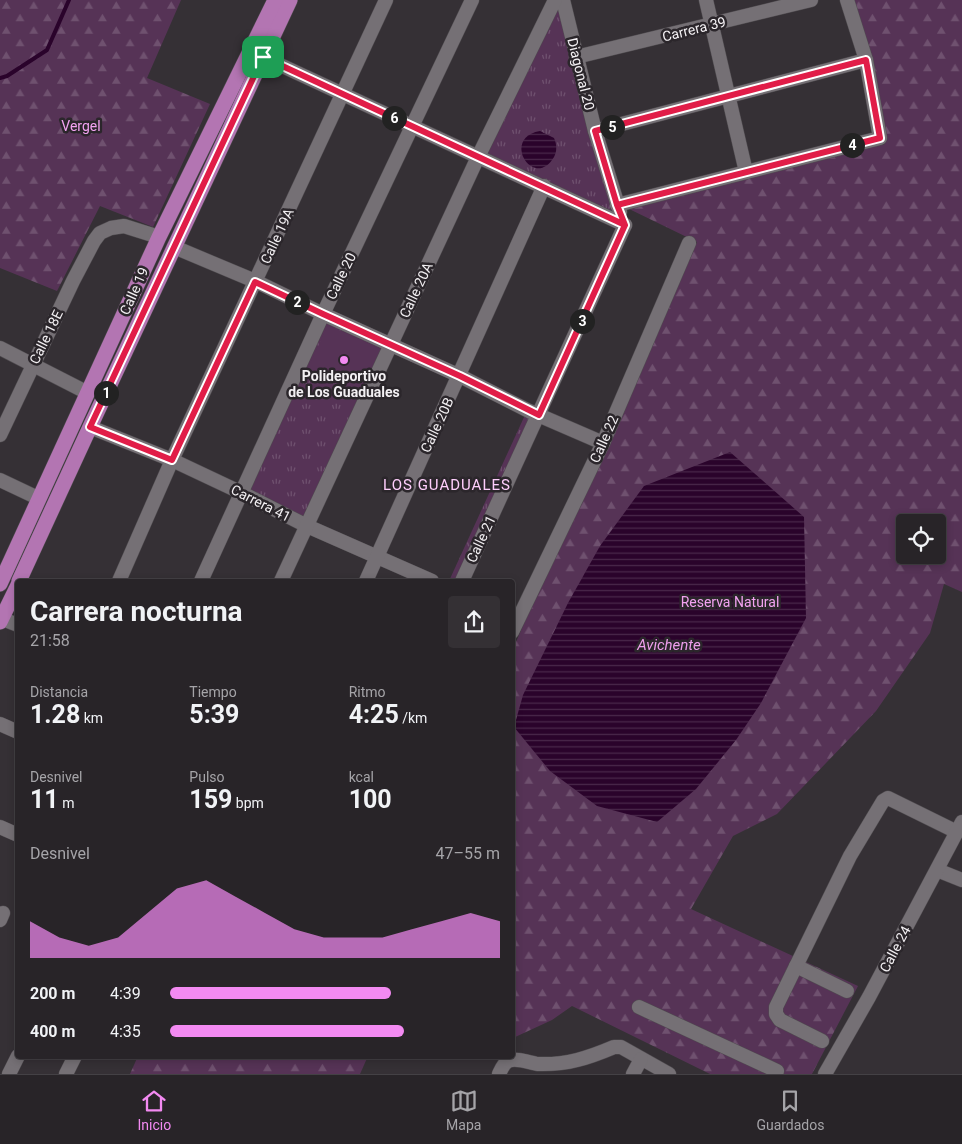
<!DOCTYPE html>
<html lang="es">
<meta charset="utf-8">
<style>
body{margin:0;font-family:Roboto,sans-serif;background:#343034;color:#f1f3f6;height:100vh;display:flex;flex-direction:column;font-size:19px;white-space:nowrap}
*{box-sizing:border-box;margin:0}
p{font-size:16px;color:#a5a4a8}
.icon{flex:none;width:28px;height:28px;fill:none;stroke:currentColor;stroke-width:2;stroke-linecap:round;stroke-linejoin:round}
.map{position:relative;flex:1;overflow:hidden}
.panel{position:absolute;left:15px;top:579px;width:500px;height:480px;display:flex;flex-direction:column;background:#282428;border-radius:5px;box-shadow:0 2px 8px #0003,0 0 0 1px #444145}
.panel>*{flex:none}
.fabs{position:absolute;left:896px;top:514px;display:grid;gap:10px}
.fabs a{display:grid;place-items:center;width:50px;height:50px;border-radius:5px;background:#282428;box-shadow:0 2px 8px #0003,0 0 0 1px #444145;font-size:25px}
.pin{position:absolute;display:grid;place-items:center;width:42px;height:42px;color:#fff;margin:-21px;border-radius:10px;box-shadow:0 2px 8px #0006}
.km{position:absolute;width:25px;height:25px;margin:-12px;border-radius:50%;background:#222;color:#fff;font-size:14px;line-height:25px;text-align:center}
.round{display:grid;place-items:center;flex:none;width:52px;height:52px;border-radius:5px;background:#343034}
.overview{display:flex;align-items:center;justify-content:space-between;height:85px;padding:0 15px}
h1{font-size:28px;font-weight:700;line-height:38px}
.figures{display:grid;grid-template-columns:repeat(3,1fr);gap:8px;height:85px;padding:5px 15px}
.figures div{display:grid;align-content:center}
.figures b{font-size:25px;font-weight:700}
.figures small{font-size:14px;font-weight:400}
.figures p{font-size:14px}
.chart{height:140px;padding:10px 15px}
.chart p{display:flex;justify-content:space-between}
.chart svg{width:100%;height:90px;margin-top:5px;fill:#f38af2;opacity:.7}
ul{padding:0 15px;list-style:none;font-size:16px}
li{display:grid;grid-template-columns:80px 60px 1fr;align-items:center;height:38px}
li i{height:12px;border-radius:6px;background:#f38af2}
.tabs{display:flex;justify-content:space-around;align-items:center;height:70px;border-top:1px solid #444145;background:#282428;font-size:14px;color:#a5a4a8}
.tabs a{display:grid;justify-items:center;gap:2px}
.tabs .current{color:#f38af2}
.map>svg:first-child{display:block}
.forest{fill:url(#forest-firs);fill-rule:evenodd}
.park{fill:url(#park-tufts)}
.garden{fill:#563356}
.water{fill:url(#water-rules)}
.lines{fill:none;stroke-linecap:round;stroke-linejoin:round}
.stream{stroke:#2a032b;stroke-width:4}
.minor-casing{stroke:#504c50;stroke-width:15}
.major-casing{stroke:#504c50;stroke-width:16}
.minor{stroke:#757075;stroke-width:14}
.major{stroke:#b375b2;stroke-width:15}
.route-casing{stroke:#fff;stroke-width:10}
.route{stroke:#e11d48;stroke-width:6}
.poi-dot{fill:#f38af2;stroke:#2b262b;stroke-width:2}
.labels{text-anchor:middle;stroke-width:5;stroke-linejoin:round;paint-order:stroke}
.street-label{font-size:14px;fill:#f3f0f3;stroke:#2b262b}
.park-label{font-size:14px;fill:#f2a2f0;stroke:#2b262b}
.poi-label{font-size:14px;font-weight:bold;fill:#f3f0f3;stroke:#2b262b}
.neighbourhood-label{font-size:15px;letter-spacing:1px;fill:#fecefc;stroke:#2b262b}
.water-label{font-size:15px;font-style:italic;fill:#ed9eeb;stroke:#2b262b}
</style>
<div class="map">
<svg width="962" height="1074" viewBox="0 0 962 1074">
<defs>
<pattern id="forest-firs" width="22" height="20" patternUnits="userSpaceOnUse" patternTransform="scale(1.25)"><rect width="22" height="20" fill="#563356"/><path d="M5 1l3.5 6h-7zM16 11l3.5 6h-7z" fill="#6f516f"/></pattern>
<pattern id="park-tufts" width="24" height="20" patternUnits="userSpaceOnUse" patternTransform="scale(1.25)"><rect width="24" height="20" fill="#563356"/><path d="M3 7l-1-3M5 7V3M7 7l1-3M15 17l-1-3M17 17v-4M19 17l1-3" fill="none" stroke="#6f516f"/></pattern>
<pattern id="water-rules" width="6" height="5" patternUnits="userSpaceOnUse" patternTransform="scale(1.25)"><rect width="6" height="5" fill="#2a032b"/><path d="M0 2.5h6" fill="none" stroke="#49284a"/></pattern>
</defs>
<rect width="100%" height="100%" fill="#353035"/>
<g class="forest">
<polygon points="0,0 181,0 147,78 210,104 153,227 100,206 57,291 0,268"/>
<path d="M 852,0 L 962,0 L 962,592 L 944,584 L 930,633 L 876,711 L 777,814 L 733,836 L 691,909 L 858,986 L 812,1074 L 710,1074 L 572,1006 L 552,1020 L 513,1038 L 513,649 L 562,534 L 611,439 L 697,242 L 623,206 L 885,144 L 868,58 ZM 905,522 L 938,522 L 938,555 L 905,555 Z"/>
<polygon points="138,1056 368,1056 360,1074 130,1074"/>
</g>
<g class="park">
<polygon points="558,9 614,214 485,156"/>
<polygon points="323,317 388,347 306,518 247,490"/>
<polygon points="525,415 532,419 458,581 449,581"/>
</g>
<polygon class="garden" points="328,325 381,349 361,395 307,370"/>
<g class="water">
<path d="M 540,131 L 554,138 C 557,145 557,151 554,157 C 534,191 500,138 540,131 Z"/>
<polygon points="730,452 804,517 806,618 761,703 736,740 696,789 657,822 597,806 550,771 514,727 523,695 568,603 600,546 644,486"/>
</g>
<g class="lines">
<polyline class="stream" points="0,78 7,76 47,50 69,0"/>
<defs>
<g id="minor">
<polyline points="563,0 595,131 620,212"/>
<polyline points="706,0 746,172"/>
<polyline points="263,57 625,225"/>
<polyline points="576,57 811,0"/>
<polyline points="595,131 866,60"/>
<polyline points="617,205 880,138 866,60 847,0"/>
<polyline points="174,247 255,281 323,314 460,376 529,411 603,443"/>
<polyline points="0,348 88,393"/>
<polyline points="90,427 172,460 242,493 307,526 432,581"/>
<polyline points="0,435 73,281 94,241 100,233 111,228 124,226 159,237"/>
<polyline points="0,480 38,498"/>
<polyline points="119,581 172,460 386,0"/>
<polyline points="201,581 323,314 472,0"/>
<polyline points="281,581 478,157 555,0"/>
<polyline points="366,581 544,186"/>
<polyline points="462,581 625,225"/>
<polyline points="0,618 18,625"/>
<polyline points="512,632 603,443 689,243"/>
<polyline points="0,724 18,732"/>
<polyline points="0,827 18,835"/>
<polyline points="937,870 962,880"/>
<polyline points="0,920 3,913"/>
<polyline points="796,966 847,991"/>
<polyline points="639,1007 777,1071 776,1074"/>
<polyline points="822,1041 780,1020 776,1014 776,1007 850,856 883,801 888,798 957,832"/>
<polyline points="9,1074 18,1056"/>
<polyline points="66,1074 75,1056"/>
<path d="M 499,1074 C 501,1070 503,1064 508,1061 C 516,1057 530,1063 538,1064 C 567,1065 588,1058 614,1047 L 621,1047 L 669,1074"/>
<polyline points="633,1074 641,1059"/>
<polyline points="825,1074 869,997 962,822"/>
</g>
<g id="major">
<polyline points="19,581 90,427 290,0"/>
<polyline points="0,584 159,237 275,0"/>
<polyline points="0,622 18,585"/>
</g>
</defs>
<use href="#minor" class="minor-casing"/>
<use href="#major" class="major-casing"/>
<use href="#minor" class="minor"/>
<use href="#major" class="major"/>
</g>
<g class="lines">
<defs>
<polyline id="route" points="263,57 90,427 172,460 255,282 323,314 460,376 539,415 625,225 617,205 880,138 866,60 595,131 617,205 625,225 263,57"/>
</defs>
<use href="#route" class="route-casing"/>
<use href="#route" class="route"/>
</g>
<circle class="poi-dot" cx="344" cy="360" r="5"/>
<g class="labels">
<g class="street-label">
<text transform="translate(694 29) rotate(-14)" y="5">Carrera 39</text>
<text transform="translate(581 74) rotate(76)" y="5">Diagonal 20</text>
<text transform="translate(277 236) rotate(-65)" y="5">Calle 19A</text>
<text transform="translate(341 276) rotate(-64)" y="5">Calle 20</text>
<text transform="translate(416 290) rotate(-65)" y="5">Calle 20A</text>
<text transform="translate(134 291) rotate(-66)" y="5">Calle 19</text>
<text transform="translate(46 337) rotate(-64)" y="5">Calle 18E</text>
<text transform="translate(437 425) rotate(-65)" y="5">Calle 20B</text>
<text transform="translate(604 439) rotate(-66)" y="5">Calle 22</text>
<text transform="translate(261 503) rotate(27)" y="5">Carrera 41</text>
<text transform="translate(481 539) rotate(-65)" y="5">Calle 21</text>
<text transform="translate(895 949) rotate(-62)" y="5">Calle 24</text>
</g>
<g class="park-label">
<text x="81" y="131">Vergel</text>
<text x="730" y="607">Reserva Natural</text>
</g>
<g class="poi-label">
<text x="344" y="381">Polideportivo<tspan x="344" dy="16">de Los Guaduales</tspan></text>
</g>
<g class="neighbourhood-label">
<text x="447" y="490">LOS GUADUALES</text>
</g>
<g class="water-label">
<text x="669" y="650">Avichente</text>
</g>
</g>
</svg>
<div class="fabs">
<a><svg class="icon" aria-label="locate" viewBox="0 0 24 24"><circle cx="12" cy="12" r="6"/><path d="M12 2v4M12 18v4M2 12h4M18 12h4"/></svg></a>
</div>
<div class="pin" style="left:263px;top:57px;background:#1e9e55"><svg class="icon" aria-label="arrive" viewBox="0 0 24 24"><path d="M6 21V4h12l-3 4 3 4H6"/></svg></div>
<b class="km" style="left:106px;top:393px">1</b>
<b class="km" style="left:297px;top:302px">2</b>
<b class="km" style="left:582px;top:321px">3</b>
<b class="km" style="left:852px;top:145px">4</b>
<b class="km" style="left:612px;top:127px">5</b>
<b class="km" style="left:394px;top:118px">6</b>
<section class="panel">
<div class="overview"><div><h1>Carrera nocturna</h1><p>21:58</p></div><a class="round"><svg class="icon" aria-label="share" viewBox="0 0 24 24"><path d="M12 15V3M7 8l5-5 5 5M5 13v7h14v-7"/></svg></a></div>
<div class="figures">
<div><p>Distancia</p><b>1.28<small> km</small></b></div>
<div><p>Tiempo</p><b>5:39</b></div>
<div><p>Ritmo</p><b>4:25<small> /km</small></b></div>
</div>
<div class="figures">
<div><p>Desnivel</p><b>11<small> m</small></b></div>
<div><p>Pulso</p><b>159<small> bpm</small></b></div>
<div><p>kcal</p><b>100</b></div>
</div>
<div class="chart"><p><span>Desnivel</span>47–55 m</p>
<svg viewBox="0 0 160 44" preserveAspectRatio="none"><path d="M0 44V26L10 34L20 38L30 34L40 22L50 10L60 6L70 14L80 22L90 30L100 34L110 34L120 34L130 30L140 26L150 22L160 26V44z"/></svg>
</div>
<ul>
<li><b>200 m</b>4:39<i style="width:67%"></i></li>
<li><b>400 m</b>4:35<i style="width:71%"></i></li>
</ul>
</section>
</div>
<nav class="tabs">
<a class="current"><svg class="icon" aria-label="home" viewBox="0 0 24 24"><path d="M3 11l9-7 9 7M6 9v11h12V9"/></svg>Inicio</a>
<a><svg class="icon" aria-label="map" viewBox="0 0 24 24"><path d="M3 6l6-2 6 2 6-2v14l-6 2-6-2-6 2zM9 4v14M15 6v14"/></svg>Mapa</a>
<a><svg class="icon" aria-label="saved" viewBox="0 0 24 24"><path d="M7 4h10v16l-5-4-5 4z"/></svg>Guardados</a>
</nav>
